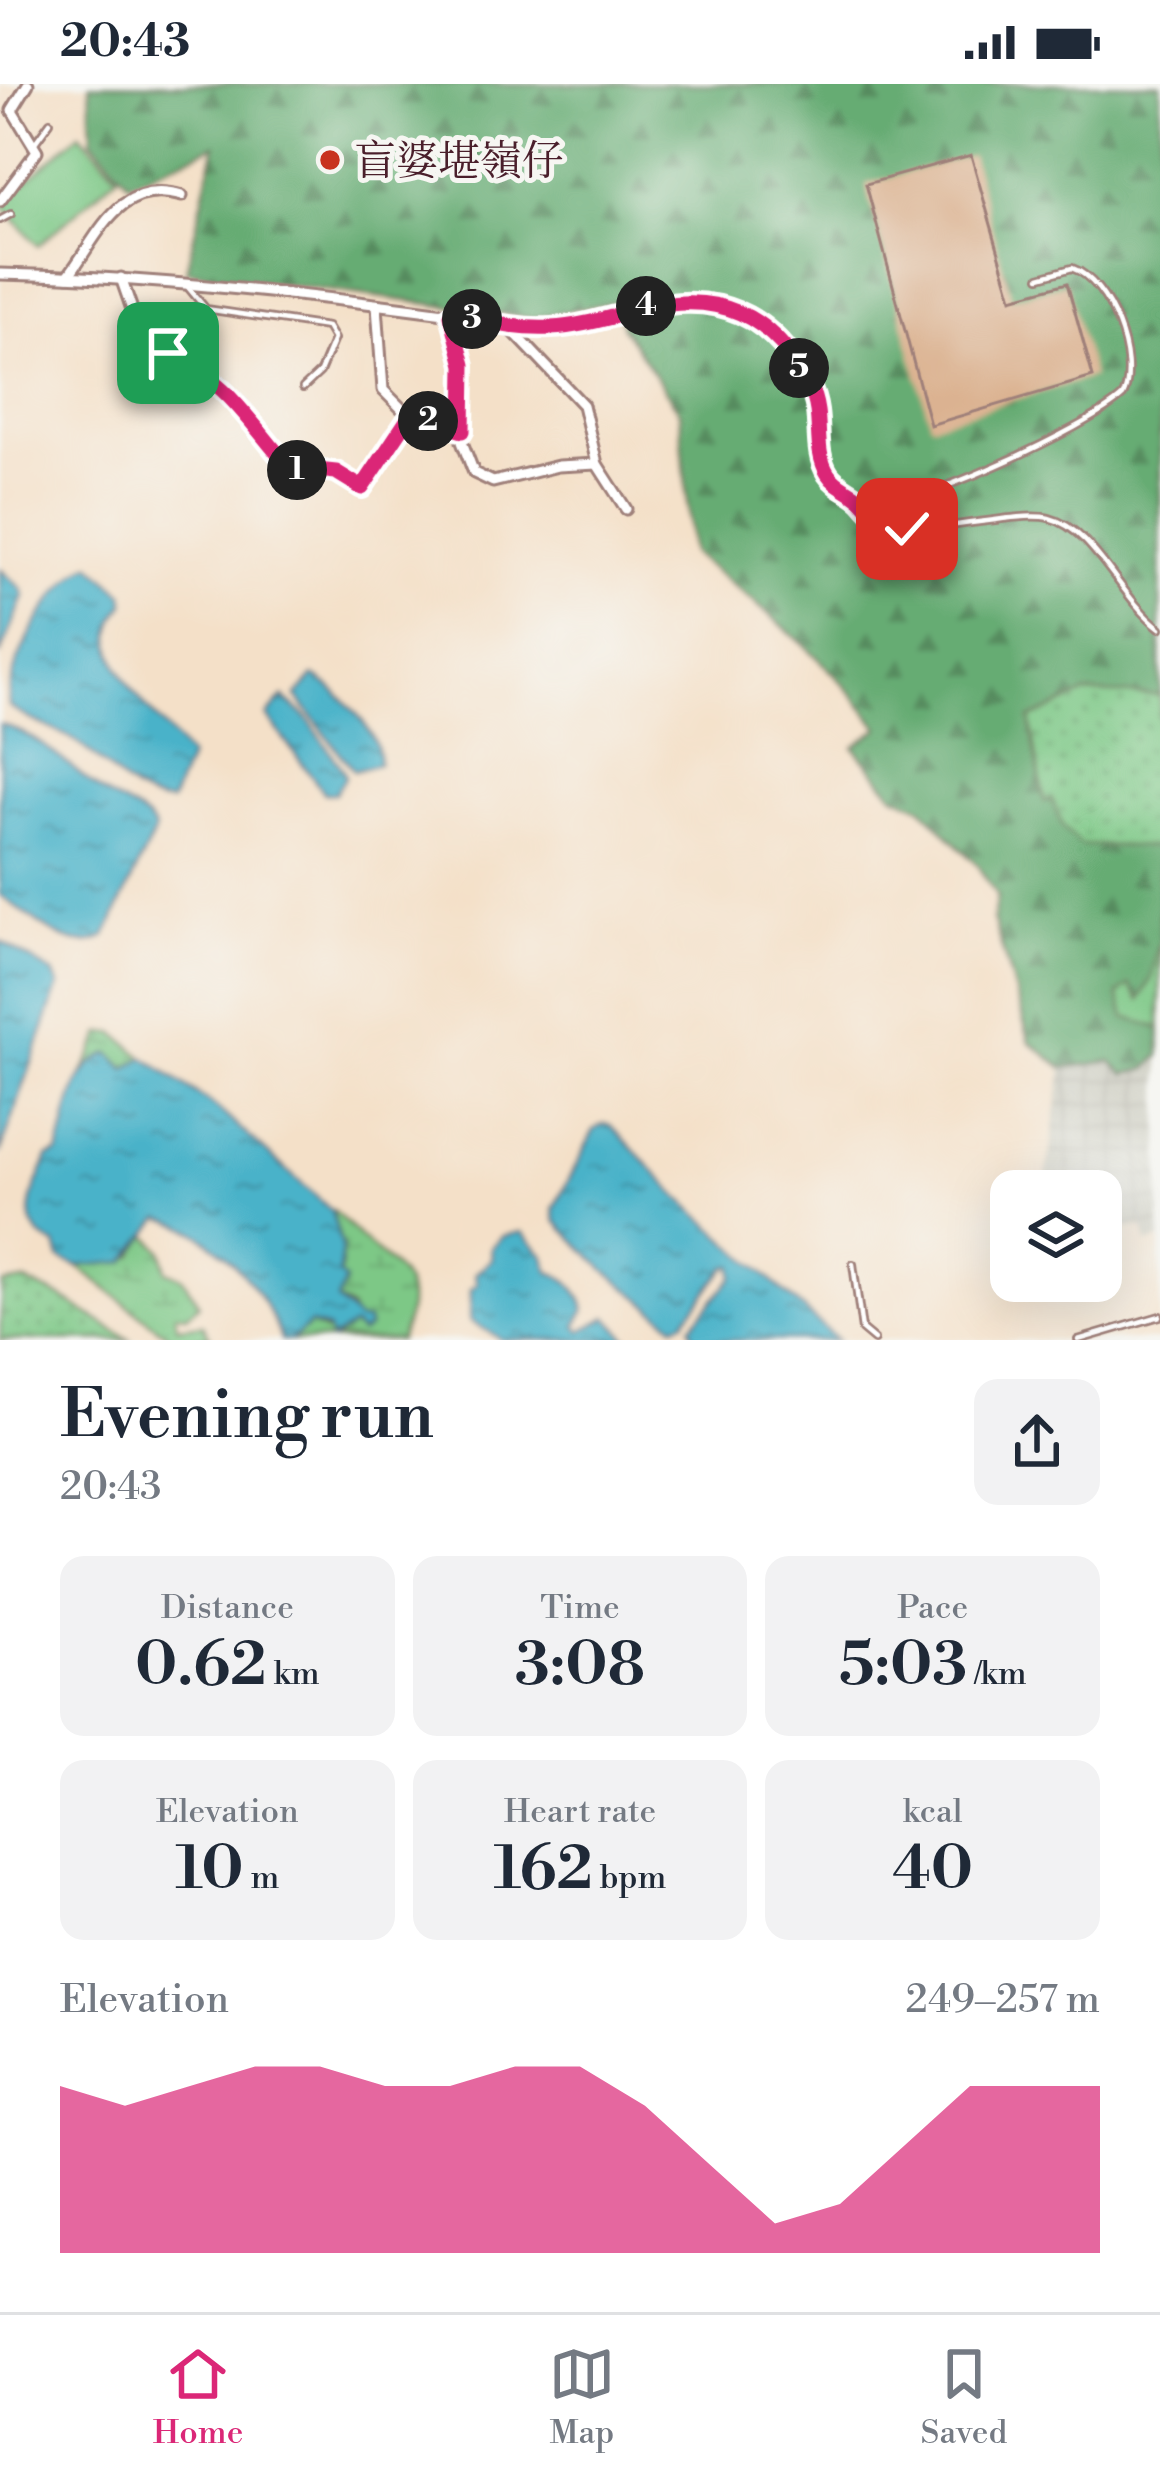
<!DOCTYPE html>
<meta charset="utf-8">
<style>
body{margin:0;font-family:"Libre Bodoni","Noto Serif TC",serif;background:#f2f2f3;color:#1f2937;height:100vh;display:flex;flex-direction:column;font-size:45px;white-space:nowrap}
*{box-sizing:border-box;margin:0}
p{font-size:39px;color:#747a83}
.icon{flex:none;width:66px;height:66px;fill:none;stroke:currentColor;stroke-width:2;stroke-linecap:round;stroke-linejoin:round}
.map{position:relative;height:1256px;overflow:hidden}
.details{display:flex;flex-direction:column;background:#fff;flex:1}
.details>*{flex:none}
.buttons{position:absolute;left:990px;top:1086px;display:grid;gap:24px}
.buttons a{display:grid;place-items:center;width:132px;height:132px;border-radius:24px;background:#fff;box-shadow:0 12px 48px #0002;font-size:60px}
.pin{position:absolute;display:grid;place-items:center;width:102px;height:102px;color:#fff;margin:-51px;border-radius:24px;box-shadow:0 6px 18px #0006}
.km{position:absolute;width:60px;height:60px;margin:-30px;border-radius:50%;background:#222;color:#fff;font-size:33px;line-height:60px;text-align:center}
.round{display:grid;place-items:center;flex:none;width:126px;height:126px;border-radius:24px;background:#f2f2f3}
.overview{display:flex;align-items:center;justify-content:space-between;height:204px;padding:0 60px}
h1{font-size:66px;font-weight:600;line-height:90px}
.stats{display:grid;grid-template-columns:repeat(3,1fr);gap:18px;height:204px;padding:12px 60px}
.stats div{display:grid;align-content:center;border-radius:24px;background:#f2f2f3;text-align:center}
.stats b{font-size:60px;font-weight:600}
.stats small{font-size:33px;font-weight:400}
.stats p{font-size:33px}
.chart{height:336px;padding:24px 60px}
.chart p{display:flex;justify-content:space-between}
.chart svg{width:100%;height:216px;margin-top:12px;fill:#db2777;opacity:.7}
.status{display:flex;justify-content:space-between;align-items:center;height:84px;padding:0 60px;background:#fff;direction:ltr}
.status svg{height:33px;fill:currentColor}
.tab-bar{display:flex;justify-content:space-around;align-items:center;height:168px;border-top:3px solid #e0e1e3;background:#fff;font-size:33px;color:#747a83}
.tab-bar a{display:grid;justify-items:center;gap:6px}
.tab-bar .active{color:#db2777}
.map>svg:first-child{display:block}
.industrial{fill:url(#industrial-grid)}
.grass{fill:#7dc886;stroke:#647458;stroke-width:3}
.forest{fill:url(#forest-firs);stroke:#58664f;stroke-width:3}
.wetland{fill:url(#wetland-marsh);stroke:#647458;stroke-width:3}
.cemetery{fill:url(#cemetery-stones);stroke:#647458;stroke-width:3}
.park{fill:url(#park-dots);stroke:#647458;stroke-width:3}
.water{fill:url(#water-ripples);stroke:#4a687a;stroke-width:3}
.building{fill:#dbb291}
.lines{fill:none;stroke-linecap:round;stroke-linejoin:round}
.service-casing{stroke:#9f807a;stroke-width:10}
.minor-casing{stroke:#9f807a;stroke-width:15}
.service{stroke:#fff;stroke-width:4.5}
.minor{stroke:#fff;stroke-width:9}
.route-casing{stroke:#fff;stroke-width:24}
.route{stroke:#db2777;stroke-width:15}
.poi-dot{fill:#c8321e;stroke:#f6f6f2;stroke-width:4.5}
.labels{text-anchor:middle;stroke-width:10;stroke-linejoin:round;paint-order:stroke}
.poi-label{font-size:42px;fill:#4a1f2b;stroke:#f6f6f2;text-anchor:start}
</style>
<div class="status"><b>20:43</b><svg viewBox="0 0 49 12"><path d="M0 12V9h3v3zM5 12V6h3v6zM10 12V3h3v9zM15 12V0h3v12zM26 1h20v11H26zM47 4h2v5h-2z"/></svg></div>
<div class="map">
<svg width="1160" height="1256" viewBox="0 0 1160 1256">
<defs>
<pattern id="industrial-grid" width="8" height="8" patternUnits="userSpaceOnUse" patternTransform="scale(3)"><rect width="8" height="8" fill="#c5c5b8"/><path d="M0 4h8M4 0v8" fill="none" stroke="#aba99e"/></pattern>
<pattern id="forest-firs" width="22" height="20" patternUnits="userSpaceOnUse" patternTransform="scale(3)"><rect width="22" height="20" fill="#66ac73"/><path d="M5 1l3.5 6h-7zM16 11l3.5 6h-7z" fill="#568b5f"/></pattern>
<pattern id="wetland-marsh" width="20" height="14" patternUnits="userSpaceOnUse" patternTransform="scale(3)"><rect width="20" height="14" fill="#7dc886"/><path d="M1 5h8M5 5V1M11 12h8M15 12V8" fill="none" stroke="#6eab74"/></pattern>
<pattern id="cemetery-stones" width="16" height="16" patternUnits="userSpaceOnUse" patternTransform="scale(3)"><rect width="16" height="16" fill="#7dc886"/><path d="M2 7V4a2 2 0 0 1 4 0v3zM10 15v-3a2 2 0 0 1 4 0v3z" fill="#6eab74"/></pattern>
<pattern id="park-dots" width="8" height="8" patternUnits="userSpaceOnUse" patternTransform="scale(3)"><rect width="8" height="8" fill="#7dc886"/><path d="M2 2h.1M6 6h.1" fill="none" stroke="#6eab74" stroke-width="1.8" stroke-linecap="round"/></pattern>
<pattern id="water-ripples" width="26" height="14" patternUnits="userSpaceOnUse" patternTransform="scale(3)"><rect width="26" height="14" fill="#4ab2c9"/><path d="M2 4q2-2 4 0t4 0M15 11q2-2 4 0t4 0" fill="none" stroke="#4090a3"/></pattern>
</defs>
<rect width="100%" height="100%" fill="#f6f6f2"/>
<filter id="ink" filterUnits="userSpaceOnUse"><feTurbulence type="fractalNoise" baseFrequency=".00833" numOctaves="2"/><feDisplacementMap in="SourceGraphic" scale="24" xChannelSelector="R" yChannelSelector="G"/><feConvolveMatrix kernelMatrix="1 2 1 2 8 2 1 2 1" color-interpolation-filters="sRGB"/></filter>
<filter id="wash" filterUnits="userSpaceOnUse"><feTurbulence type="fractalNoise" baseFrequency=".004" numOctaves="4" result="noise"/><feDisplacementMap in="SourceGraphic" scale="48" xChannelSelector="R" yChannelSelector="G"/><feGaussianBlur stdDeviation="2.7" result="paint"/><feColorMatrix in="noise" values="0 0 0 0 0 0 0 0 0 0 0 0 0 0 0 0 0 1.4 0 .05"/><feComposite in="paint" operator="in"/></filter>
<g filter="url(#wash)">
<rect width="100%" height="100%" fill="#f4e0c8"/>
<polygon class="industrial" points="1160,971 1160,1156 1147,1160 1143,1143 1101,1148 1101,1107 1044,1107 1063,984 1111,977 1147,985"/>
<polygon class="grass" points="80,49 118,91 38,162 1,120"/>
<path class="forest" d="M 90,0 L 1160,0 L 1160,890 L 1126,933 L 1160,944 L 1160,971 L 1147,985 L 1125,990 L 1111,977 L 1063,984 L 1030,958 L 993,835 L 997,813 L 977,781 L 921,723 L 893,710 L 854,663 L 879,644 C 828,573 760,522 691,469 L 680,328 L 623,244 L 614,218 L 532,234 L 186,187 L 215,61 L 129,99 L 92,56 Z"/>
<g class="wetland">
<polygon points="102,949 115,949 144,973 126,986 110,969 82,991"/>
<path d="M 331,1126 C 348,1137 358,1154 374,1166 C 410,1195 419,1209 399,1256 L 291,1256 L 310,1240 L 336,1253 L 353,1241 L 361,1249 L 350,1225 L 337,1216 L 342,1164 Z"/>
<polygon points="147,1150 162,1167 166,1187 182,1193 199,1220 187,1231 175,1230 177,1243 203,1240 210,1253 173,1256 76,1182 133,1172"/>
</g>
<polygon class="cemetery" points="1158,863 1160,864 1160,944 1125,933 1118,910 1130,901 1140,916 1151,895"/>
<g class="park">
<polygon points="1086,609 1160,611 1160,763 1081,761 1064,745 1052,716 1044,717 1030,635"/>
<polygon points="24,1197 61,1213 130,1256 0,1256 2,1200"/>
</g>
<g class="water">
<path d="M 91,480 L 124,510 L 125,520 C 78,572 160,630 189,674 L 171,718 C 133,720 105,677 77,658 C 56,644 28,638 9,622 C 4,584 55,496 91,480 Z"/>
<polygon points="0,485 22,505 24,513 0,572"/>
<path d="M 314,592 C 339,606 383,651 378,680 L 354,687 L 296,612 Z"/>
<polygon points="283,613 307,634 343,686 345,693 335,710 324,709 267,632"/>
<path d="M 0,640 C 41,652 69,683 102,708 C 120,721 144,726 155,746 L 106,852 C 72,876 29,829 0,812 Z"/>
<polygon points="0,857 53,889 59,901 0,1070"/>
<path d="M 110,969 L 126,986 L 144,973 L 217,1024 L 331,1126 L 342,1164 L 339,1190 L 345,1197 L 337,1217 L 359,1237 L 367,1237 L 368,1244 L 361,1249 L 353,1242 L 331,1255 L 327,1245 L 310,1240 L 291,1256 L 281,1256 C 267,1209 215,1146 161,1134 L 125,1178 L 76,1182 L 60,1175 L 56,1161 C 12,1143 35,1107 48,1073 L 58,1069 C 70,1034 68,985 110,969 Z"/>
<polygon points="603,1040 611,1041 676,1110 837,1256 694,1256 690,1243 733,1193 733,1182 726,1183 683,1238 674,1241 604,1185 556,1137 554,1125 594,1046"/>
<path d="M 522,1148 L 544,1171 L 550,1188 C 566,1193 580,1206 585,1225 L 577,1242 L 582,1247 L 608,1233 L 629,1256 L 501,1255 L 470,1237 L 471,1205 L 478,1200 L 475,1190 L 492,1175 L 491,1164 L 502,1152 Z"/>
</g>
<g id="blocks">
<polygon class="building" points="971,71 1012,214 1067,199 1093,293 930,341 866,100"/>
</g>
</g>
<g filter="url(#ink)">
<use href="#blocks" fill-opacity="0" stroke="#9f807a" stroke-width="3"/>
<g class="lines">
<defs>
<g id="service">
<polyline points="34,60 50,38"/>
<polyline points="0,136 11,130"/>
<polyline points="187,202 206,225 327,243 334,255 320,288 303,304"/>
<path d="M 862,418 C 881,471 1004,424 1049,434 C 1094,445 1120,514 1160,544"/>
<path d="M 865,419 C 902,432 1092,342 1123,312 C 1140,277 1110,197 1072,184 L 1040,193"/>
<polyline points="853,1180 862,1246 874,1256"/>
<polyline points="1078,1256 1160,1232"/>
</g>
<g id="minor">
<polyline points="0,117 37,67 12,26 28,0"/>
<path d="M 0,190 C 145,193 292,209 437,228 C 467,232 497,242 527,245 C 600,250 669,195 741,229 C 770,242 803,280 813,310 C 828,355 810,393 862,418"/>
<path d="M 68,192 C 100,150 118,94 182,112"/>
<polyline points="121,194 136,237 154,261 209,290 241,320 289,383 336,388 362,404 409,332 383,306 377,222"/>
<polyline points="451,231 464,281 462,358 474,389 493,398 558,382 597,380"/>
<polyline points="509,243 583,321 597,380 626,425"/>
<polyline points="409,332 463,347"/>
</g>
</defs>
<use href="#service" class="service-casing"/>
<use href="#minor" class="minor-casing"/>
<use href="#service" class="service"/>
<use href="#minor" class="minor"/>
</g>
</g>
<g class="lines" filter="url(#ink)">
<defs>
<path id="route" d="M 168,269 C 229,299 246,334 289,383 L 336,388 L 362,404 L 410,332 L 463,347 L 464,281 L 451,231 C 483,237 517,246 551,244 C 616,241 674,200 740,229 C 775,244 812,290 817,327 C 820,348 816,371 828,390 C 837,404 853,407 863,418 C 877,435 884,439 907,445"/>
</defs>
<use href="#route" class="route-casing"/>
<use href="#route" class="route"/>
</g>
<circle class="poi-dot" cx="330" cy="76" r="12"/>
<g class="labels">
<g class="poi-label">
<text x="354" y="91">盲婆堪嶺仔</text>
</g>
</g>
</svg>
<div class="buttons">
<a><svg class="icon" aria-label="layers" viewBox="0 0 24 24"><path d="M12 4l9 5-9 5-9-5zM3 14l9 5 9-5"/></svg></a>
</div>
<div class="pin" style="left:168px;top:269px;background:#1e9e55"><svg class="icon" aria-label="arrive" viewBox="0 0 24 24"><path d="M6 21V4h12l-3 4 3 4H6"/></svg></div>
<div class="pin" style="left:907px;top:445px;background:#d93025"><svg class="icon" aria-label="check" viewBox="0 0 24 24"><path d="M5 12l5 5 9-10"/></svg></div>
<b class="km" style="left:297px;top:386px">1</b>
<b class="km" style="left:428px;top:337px">2</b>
<b class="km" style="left:472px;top:235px">3</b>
<b class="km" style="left:646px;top:222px">4</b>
<b class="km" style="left:799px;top:284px">5</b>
</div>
<section class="details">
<div class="overview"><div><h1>Evening run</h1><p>20:43</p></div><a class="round"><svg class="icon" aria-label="share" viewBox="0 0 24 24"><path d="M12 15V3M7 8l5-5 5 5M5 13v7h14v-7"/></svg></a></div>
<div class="stats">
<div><p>Distance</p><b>0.62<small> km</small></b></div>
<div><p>Time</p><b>3:08</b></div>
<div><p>Pace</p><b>5:03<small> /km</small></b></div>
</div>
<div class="stats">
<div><p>Elevation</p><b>10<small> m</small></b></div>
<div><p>Heart rate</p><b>162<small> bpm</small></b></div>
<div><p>kcal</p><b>40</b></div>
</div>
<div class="chart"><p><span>Elevation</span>249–257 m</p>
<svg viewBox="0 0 160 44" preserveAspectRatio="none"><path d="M0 44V10L10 14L20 10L30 6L40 6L50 10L60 10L70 6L80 6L90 14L100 26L110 38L120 34L130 22L140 10L150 10L160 10V44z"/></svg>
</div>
</section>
<nav class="tab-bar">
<a class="active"><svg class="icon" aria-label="home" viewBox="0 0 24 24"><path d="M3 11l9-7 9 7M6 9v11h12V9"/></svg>Home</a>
<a><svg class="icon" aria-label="map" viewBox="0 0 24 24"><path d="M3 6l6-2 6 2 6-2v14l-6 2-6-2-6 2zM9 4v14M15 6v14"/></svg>Map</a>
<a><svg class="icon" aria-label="saved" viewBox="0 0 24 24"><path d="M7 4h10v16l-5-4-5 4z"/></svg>Saved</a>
</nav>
